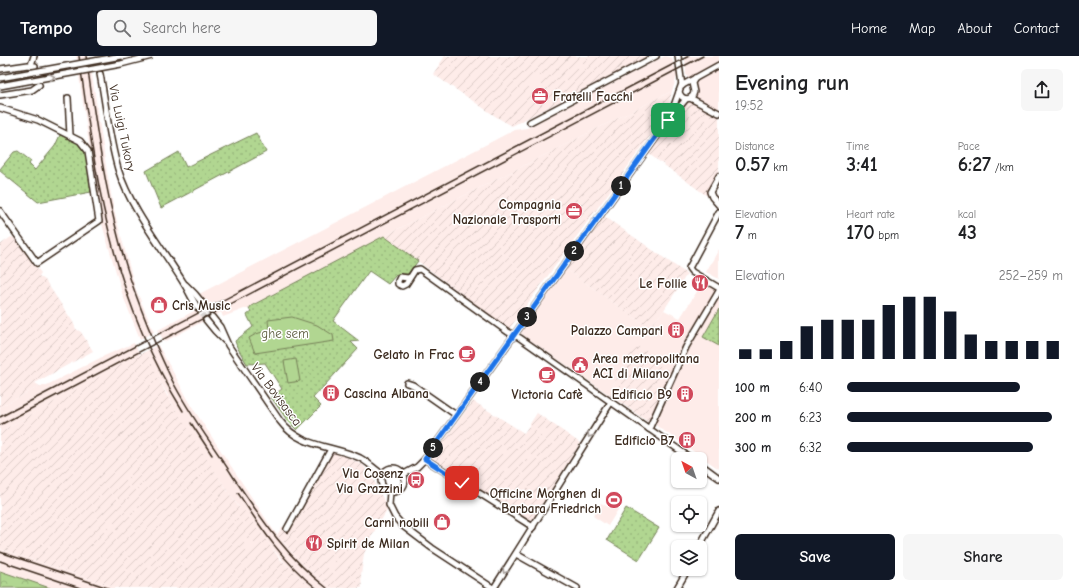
<!DOCTYPE html>
<meta charset="utf-8">
<style>
body{margin:0;font-family:"Comic Neue",sans-serif;background:#f6f6f6;color:#202124;height:100vh;display:flex;flex-direction:column;font-size:15px;white-space:nowrap}
*{box-sizing:border-box;margin:0}
p{font-size:13px;color:#757577}
.icon{flex:none;width:22px;height:22px;fill:none;stroke:currentColor;stroke-width:2;stroke-linecap:round;stroke-linejoin:round}
.map{position:relative;flex:1;overflow:hidden}
.side{display:flex;flex-direction:column;background:#fff;width:360px}
.side>*{flex:none}
.needle{width:26px;rotate:320deg}
.controls{position:absolute;left:671px;top:396px;display:grid;gap:8px}
.controls a{display:grid;place-items:center;width:36px;height:36px;border-radius:6px;background:#fff;box-shadow:0 1px 3px #0004;font-size:20px}
.pin{position:absolute;display:grid;place-items:center;width:34px;height:34px;color:#fff;margin:-17px;border-radius:8px;box-shadow:0 2px 6px #0006}
.km{position:absolute;width:20px;height:20px;margin:-10px;border-radius:50%;background:#222;color:#fff;font-size:11px;line-height:20px;text-align:center}
.round{display:grid;place-items:center;flex:none;width:42px;height:42px;border-radius:6px;background:#f6f6f6}
.summary{display:flex;align-items:center;justify-content:space-between;height:68px;padding:0 16px}
h1{font-size:22px;font-weight:700;line-height:30px}
.stats{display:grid;grid-template-columns:repeat(3,1fr);gap:6px;height:68px;padding:4px 16px}
.stats div{display:grid;align-content:center}
.stats b{font-size:20px;font-weight:700}
.stats small{font-size:11px;font-weight:400}
.stats p{font-size:11px}
.chart{height:112px;padding:8px 16px}
.chart p{display:flex;justify-content:space-between}
.chart svg{width:100%;height:72px;margin-top:4px;stroke:#111827;stroke-width:6}
.button{display:flex;gap:8px;margin-top:auto;padding:8px 16px}
.button a{flex:1;height:46px;border-radius:6px;background:#111827;color:#fff;font-size:16px;font-weight:700;line-height:46px;text-align:center}
.button a+a{background:#f6f6f6;color:#202124}
ul{padding:0 16px;list-style:none;font-size:13px}
li{display:grid;grid-template-columns:64px 48px 1fr;align-items:center;height:30px}
li i{height:10px;border-radius:5px;background:#111827}
header{display:flex;align-items:center;gap:24px;box-sizing:border-box;height:56px;padding:0 20px;background:#111827;color:#fff}
header strong{font-size:19px}
nav{display:flex;gap:22px;margin-inline-start:auto;font-size:14px}
.search{width:280px;height:36px;background:#f6f6f6;display:flex;align-items:center;gap:10px;box-sizing:border-box;padding:0 14px;border-radius:6px;color:#757577;font-size:15px}
main{display:flex;flex:1;min-height:0}
.map>svg:first-child{display:block}
.built{fill:#feece9}
.industrial{fill:url(#industrial-furrows)}
.grass{fill:url(#grass-dots);stroke:#768058}
.forest{fill:url(#forest-crowns);stroke:#768058}
.garden{fill:#b1d691;stroke:#768058}
.lines{fill:none;stroke-linecap:round;stroke-linejoin:round}
.minor-tunnel{stroke:#d8d4d2;stroke-width:5;stroke-dasharray:5 2.5;stroke-linecap:butt}
.minor-casing{stroke:#3b2a1e;stroke-width:8}
.minor{stroke:#fff;stroke-width:5}
.rail{stroke:#3b2a1e;stroke-width:1.5}
.minor-bridge-casing{stroke:#3b2a1e;stroke-width:8;stroke-linecap:butt}
.minor-bridge{stroke:#fff;stroke-width:5}
.oneway{stroke:#a79f9a}
.route-casing{stroke:#fff;stroke-width:8}
.route{stroke:#1a73e8;stroke-width:5}
.labels{text-anchor:middle;stroke-width:3;stroke-linejoin:round;paint-order:stroke}
.poi-label{font-size:13px;font-weight:bold;fill:#3b2a1e;stroke:#fff;text-anchor:end}
.street-label{font-size:13px;fill:#3b2a1e;stroke:#fff}
.park-label{font-size:13px;fill:#5e5e40;stroke:#fff}
</style>
<header>
<strong>Tempo</strong>
<div class="search"><svg class="icon" aria-label="search" viewBox="0 0 24 24"><circle cx="10" cy="10" r="6"/><path d="M15 15l6 6"/></svg>Search here</div>
<nav><a>Home</a><a>Map</a><a>About</a><a>Contact</a></nav>
</header>
<main>
<div class="map">
<svg width="719" height="532" viewBox="0 0 719 532">
<defs>
<pattern id="industrial-furrows" width="10" height="10" patternUnits="userSpaceOnUse"><rect width="10" height="10" fill="#feece9"/><path d="M-1 1l2-2M0 10L10 0M9 11l2-2" fill="none" stroke="#dbcbc7"/></pattern>
<pattern id="grass-dots" width="8" height="8" patternUnits="userSpaceOnUse"><rect width="8" height="8" fill="#b1d691"/><path d="M2 2h.1M6 6h.1" fill="none" stroke="#99b87d" stroke-width="1.8" stroke-linecap="round"/></pattern>
<pattern id="forest-crowns" width="20" height="18" patternUnits="userSpaceOnUse"><rect width="20" height="18" fill="#b1d691"/><path d="M2 6a3 3 0 1 1 6 0M12 15a3 3 0 1 1 6 0" fill="none" stroke="#99b87d"/></pattern>
</defs>
<rect width="100%" height="100%" fill="#fff"/>
<filter id="ink" filterUnits="userSpaceOnUse"><feTurbulence type="fractalNoise" baseFrequency=".025" numOctaves="2"/><feDisplacementMap in="SourceGraphic" scale="8" xChannelSelector="R" yChannelSelector="G"/><feConvolveMatrix kernelMatrix="1 2 1 2 8 2 1 2 1" color-interpolation-filters="sRGB"/></filter>
<g filter="url(#ink)">
<g class="built">
<polygon points="76,0 89,0 107,116 114,154 135,231 154,276 140,283 123,240 102,168 91,102"/>
<polygon points="665,0 672,2 677,20 672,35 384,180 251,250 249,253 244,253 223,261 221,256 215,260 199,238 514,74 527,72"/>
<polygon points="685,0 719,0 719,4 716,6 719,12 719,57 704,49 694,39 694,32 686,19"/>
<polygon points="719,193 719,223 706,216"/>
<polygon points="566,213 649,272 664,254 680,262 705,223 719,232 674,316 647,304 621,312 622,313 608,338 520,277"/>
<polygon points="719,240 719,413 654,368 687,296"/>
<polygon points="196,254 204,265 164,286 158,274"/>
<polygon points="134,287 140,299 0,376 0,351 40,330 45,330 104,300"/>
<polygon points="158,289 194,354 270,469 277,479 282,482 283,486 303,508 332,532 311,532 291,514 266,485 242,453 241,454 224,430 182,365 155,316 146,295"/>
<polygon points="601,447 608,451 611,447 619,452 608,470 593,460"/>
<polygon points="0,493 118,532 50,532 0,515"/>
</g>
<g class="industrial">
<polygon points="445,0 649,0 512,70 498,62 433,18"/>
<polygon points="672,35 669,48 662,64 509,273 384,180"/>
<polygon points="694,39 704,49 719,58 719,120 707,140 646,96 686,43"/>
<polygon points="604,160 687,218 664,254 649,272 566,213"/>
<polygon points="11,181 15,182 41,217 39,220 45,224 73,266 76,273 81,276 93,295 35,327 40,330 0,351 0,189"/>
<polygon points="635,289 651,296 648,304 674,316 651,368 608,338 622,313 621,312"/>
<polygon points="146,295 166,338 224,430 240,453 242,452 280,503 311,532 118,532 0,493 0,376"/>
<polygon points="473,345 524,377 537,357 580,387 531,466 431,402"/>
<polygon points="331,393 363,409 373,422 388,453 372,479 364,498 361,519 362,532 332,532 303,508 277,479 282,471 285,471"/>
</g>
<g class="grass">
<polygon points="256,77 266,96 161,152 146,115 179,96 186,111"/>
<polygon points="60,79 81,88 87,95 91,136 38,146 0,115 0,113 14,96 18,95 31,105 29,108 35,114 55,90"/>
<polygon points="384,180 418,205 408,218 397,218 388,228 369,215 333,265 359,285 351,286 358,293 313,342 321,350 297,374 287,364 271,341 282,333 265,307 247,308 237,291 235,285 253,271 247,259 251,256 249,253 251,250"/>
<polygon points="719,253 719,290 703,281"/>
<polygon points="626,452 659,472 639,504 607,484"/>
</g>
<polygon class="forest" points="0,515 50,532 0,532"/>
<g class="garden">
<polygon points="292,261 317,269 333,279 334,285 255,297 249,282 256,278 269,274 268,264"/>
<polygon points="296,303 300,325 288,327 284,305"/>
</g>
<g class="lines">
<g class="minor-tunnel">
<polyline points="97,0 100,15"/>
<polyline points="204,249 212,261"/>
<polyline points="198,252 206,264"/>
</g>
<defs>
<g id="minor">
<polyline points="678,0 682,30"/>
<polyline points="31,9 34,0"/>
<polyline points="0,13 28,9 35,10"/>
<path d="M 100,18 C 106,49 109,83 118,113 C 130,152 162,192 183,226 C 189,235 192,244 198,252"/>
<path d="M 679,36 C 682,45 692,45 694,36 L 692,27 L 695,22"/>
<polyline points="0,39 32,34 39,29"/>
<polyline points="68,42 70,79"/>
<polyline points="690,42 719,57"/>
<polyline points="0,52 38,64 80,85 88,95 99,165 37,207 0,155"/>
<polyline points="671,58 681,30 719,9"/>
<polyline points="530,66 656,0"/>
<polyline points="719,120 710,136 712,141 719,149"/>
<polyline points="719,156 689,212 692,216 719,232"/>
<polyline points="410,221 408,222 400,221 398,225 398,228 402,230 406,228 415,214 420,213 508,276 520,282 692,403"/>
<polyline points="186,229 195,238 204,249"/>
<path d="M 212,261 L 220,271 L 228,289 L 280,365 C 300,392 332,389 360,402 C 368,406 374,413 382,418"/>
<polyline points="206,264 215,275 225,285"/>
<polyline points="407,327 413,329 456,359"/>
<polyline points="649,373 686,291 719,235"/>
<polyline points="425,403 533,471"/>
<polyline points="700,408 719,422"/>
<circle cx="393" cy="424" r="12"/>
<polyline points="404,418 417,411 425,403 668,65 686,43"/>
<polyline points="390,436 389,449 395,461 403,470 432,492 493,532"/>
<polyline points="287,473 331,393"/>
<polyline points="699,491 719,455"/>
<polyline points="516,498 577,532"/>
<polyline points="494,532 611,346"/>
<polyline points="677,532 688,513"/>
</g>
</defs>
<use href="#minor" class="minor-casing"/>
<use href="#minor" class="minor"/>
<g class="rail">
<path d="M 79,0 C 88,64 96,129 113,191 C 128,249 152,305 183,355"/>
<path d="M 86,0 C 95,62 103,124 119,184 C 131,232 150,278 171,322 C 188,357 213,389 234,422 C 261,462 287,502 327,532"/>
<polyline points="0,361 689,0"/>
<polyline points="191,367 212,399"/>
<polyline points="0,369 703,0"/>
<path d="M 238,437 C 261,472 283,506 316,532"/>
<polyline points="0,496 108,532"/>
<polyline points="0,505 80,532"/>
</g>
<defs>
<g id="minor-bridge">
<polyline points="0,22 122,0"/>
<polyline points="0,30 121,8 152,0"/>
</g>
</defs>
<use href="#minor-bridge" class="minor-bridge-casing"/>
<use href="#minor-bridge" class="minor-bridge"/>
</g>
<defs><path id="oneway-chevron" d="M-2-3.5L2.5 0L-2 3.5" fill="none" stroke-width="1.6" stroke-linecap="round" stroke-linejoin="round"/></defs>
<g class="oneway">
<use href="#oneway-chevron" transform="translate(52 21) rotate(-10)"/>
<use href="#oneway-chevron" transform="translate(590 379) rotate(122)"/>
<use href="#oneway-chevron" transform="translate(505 515) rotate(122)"/>
</g>
</g>
<g class="lines" filter="url(#ink)">
<defs>
<polyline id="route" points="462,427 425,403 668,64"/>
</defs>
<use href="#route" class="route-casing"/>
<use href="#route" class="route"/>
</g>
<defs>
<symbol id="office-disc" viewBox="-11 -11 22 22"><circle r="9.5" fill="#d1495b" stroke="#fff"/><path d="M-6-3h4V-5.5h4V-3h4V5H-6ZM-1-4.5V-3h2v-1.5ZM-6 0V1H6V0Z" fill="#fff"/></symbol>
<symbol id="restaurant-disc" viewBox="-11 -11 22 22"><circle r="9.5" fill="#d1495b" stroke="#fff"/><path d="M-5-6h1v4h1v-4h1v4h1v-4h1v5L-1.5 .5V6h-2V.5L-5-1ZM5-6V6H3V1.5H1.5Q1.5-4 5-6Z" fill="#fff"/></symbol>
<symbol id="shop-disc" viewBox="-11 -11 22 22"><circle r="9.5" fill="#d1495b" stroke="#fff"/><path d="M-5-2.5h2.3a2.7 3.5 0 0 1 5.4 0H5L5.5 6h-11ZM-1.5-2.5h3a1.5 2.3 0 0 0-3 0Z" fill="#fff"/></symbol>
<symbol id="building-disc" viewBox="-11 -11 22 22"><circle r="9.5" fill="#d1495b" stroke="#fff"/><path d="M-4-6H4V6H1V3H-1V6H-4ZM-2.5-4.3h1.7v1.8h-1.7ZM.8-4.3h1.7v1.8H.8ZM-2.5-1h1.7V.8h-1.7ZM.8-1h1.7V.8H.8Z" fill="#fff"/></symbol>
<symbol id="cafe-disc" viewBox="-11 -11 22 22"><circle r="9.5" fill="#d1495b" stroke="#fff"/><path d="M-5.5-4.5H6V0H3Q3 3.5 0 3.5H-2.5Q-5.5 3.5-5.5 0ZM3-3.2v2h1.7v-2ZM-6 4.5H4V6H-6Z" fill="#fff"/></symbol>
<symbol id="civic-disc" viewBox="-11 -11 22 22"><circle r="9.5" fill="#d1495b" stroke="#fff"/><path d="M-.6-6.5H3V-4.5H.6V-3L4-1V1h2V6H-6V1h2V-1L-.6-3ZM-1.2 2.5V6h2.4V2.5Z" fill="#fff"/></symbol>
<symbol id="bus-disc" viewBox="-11 -11 22 22"><circle r="9.5" fill="#d1495b" stroke="#fff"/><path d="M-5-6H5V4H4V6H2V4H-2V6H-4V4H-5ZM-3.5-4V0h7V-4ZM-3.5 1.2v1.5H-2V1.2ZM2 1.2v1.5H3.5V1.2Z" fill="#fff"/></symbol>
<symbol id="stadium-disc" viewBox="-11 -11 22 22"><circle r="9.5" fill="#d1495b" stroke="#fff"/><path d="M0-5a6.5 5 0 1 0 0 10a6.5 5 0 1 0 0-10ZM-3.5-1.8h7v3.6h-7Z" fill="#fff"/></symbol>
</defs>
<g fill-rule="evenodd">
<use href="#office-disc" x="530" y="30" width="20" height="20"/>
<use href="#office-disc" x="564" y="145" width="20" height="20"/>
<use href="#restaurant-disc" x="690" y="217" width="20" height="20"/>
<use href="#shop-disc" x="149" y="239" width="20" height="20"/>
<use href="#building-disc" x="666" y="264" width="20" height="20"/>
<use href="#cafe-disc" x="457" y="288" width="20" height="20"/>
<use href="#civic-disc" x="570" y="299" width="20" height="20"/>
<use href="#cafe-disc" x="537" y="309" width="20" height="20"/>
<use href="#building-disc" x="321" y="327" width="20" height="20"/>
<use href="#building-disc" x="675" y="328" width="20" height="20"/>
<use href="#building-disc" x="677" y="374" width="20" height="20"/>
<use href="#bus-disc" x="406" y="414" width="20" height="20"/>
<use href="#stadium-disc" x="604" y="434" width="20" height="20"/>
<use href="#shop-disc" x="432" y="456" width="20" height="20"/>
<use href="#restaurant-disc" x="304" y="477" width="20" height="20"/>
</g>
<g class="labels">
<g class="poi-label">
<text x="553" y="45" text-anchor="start">Fratelli Facchi</text>
<text x="561" y="153">Compagnia<tspan x="561" dy="15">Nazionale Trasporti</tspan></text>
<text x="687" y="232">Le Follie</text>
<text x="172" y="254" text-anchor="start">Cris Music</text>
<text x="663" y="279">Palazzo Campari</text>
<text x="454" y="303">Gelato in Frac</text>
<text x="593" y="307" text-anchor="start">Area metropolitana<tspan x="593" dy="15">ACI di Milano</tspan></text>
<text x="344" y="342" text-anchor="start">Cascina Albana</text>
<text x="547" y="343" text-anchor="middle">Victoria Cafè</text>
<text x="672" y="343">Edificio B9</text>
<text x="674" y="389">Edificio B7</text>
<text x="403" y="422">Via Cosenz<tspan x="403" dy="15">Via Grazzini</tspan></text>
<text x="601" y="442">Officine Morghen di<tspan x="601" dy="15">Barbara Friedrich</tspan></text>
<text x="429" y="471">Carni nobili</text>
<text x="327" y="492" text-anchor="start">Spirit de Milan</text>
</g>
<g class="street-label">
<text transform="translate(123 72) rotate(78)" y="5">Via Luigi Tukory</text>
<text transform="translate(277 338) rotate(53)" y="5">Via Bovisasca</text>
</g>
<g class="park-label">
<text x="285" y="282">ghe sem</text>
</g>
</g>
</svg>
<div class="controls">
<a><svg class="needle" viewBox="-14 -14 28 28"><path d="M0-13l5 13h-10z" fill="#e53935"/><path d="M0 13l5-13h-10z" fill="#757577"/></svg></a>
<a><svg class="icon" aria-label="locate" viewBox="0 0 24 24"><circle cx="12" cy="12" r="6"/><path d="M12 2v4M12 18v4M2 12h4M18 12h4"/></svg></a>
<a><svg class="icon" aria-label="layers" viewBox="0 0 24 24"><path d="M12 4l9 5-9 5-9-5zM3 14l9 5 9-5"/></svg></a>
</div>
<div class="pin" style="left:668px;top:64px;background:#1e9e55"><svg class="icon" aria-label="arrive" viewBox="0 0 24 24"><path d="M6 21V4h12l-3 4 3 4H6"/></svg></div>
<div class="pin" style="left:462px;top:427px;background:#d93025"><svg class="icon" aria-label="check" viewBox="0 0 24 24"><path d="M5 12l5 5 9-10"/></svg></div>
<b class="km" style="left:621px;top:130px">1</b>
<b class="km" style="left:574px;top:195px">2</b>
<b class="km" style="left:527px;top:261px">3</b>
<b class="km" style="left:480px;top:326px">4</b>
<b class="km" style="left:433px;top:392px">5</b>
</div>
<section class="side">
<div class="summary"><div><h1>Evening run</h1><p>19:52</p></div><a class="round"><svg class="icon" aria-label="share" viewBox="0 0 24 24"><path d="M12 15V3M7 8l5-5 5 5M5 13v7h14v-7"/></svg></a></div>
<div class="stats">
<div><p>Distance</p><b>0.57<small> km</small></b></div>
<div><p>Time</p><b>3:41</b></div>
<div><p>Pace</p><b>6:27<small> /km</small></b></div>
</div>
<div class="stats">
<div><p>Elevation</p><b>7<small> m</small></b></div>
<div><p>Heart rate</p><b>170<small> bpm</small></b></div>
<div><p>kcal</p><b>43</b></div>
</div>
<div class="chart"><p><span>Elevation</span>252–259 m</p>
<svg viewBox="0 0 160 44" preserveAspectRatio="none"><path d="M5 44V38M15 44V38M25 44V33M35 44V24M45 44V20M55 44V20M65 44V20M75 44V11M85 44V6M95 44V6M105 44V15M115 44V29M125 44V33M135 44V33M145 44V33M155 44V33"/></svg>
</div>
<ul>
<li><b>100 m</b>6:40<i style="width:80%"></i></li>
<li><b>200 m</b>6:23<i style="width:95%"></i></li>
<li><b>300 m</b>6:32<i style="width:86%"></i></li>
</ul>
<div class="button"><a>Save</a><a>Share</a></div>
</section>
</main>
